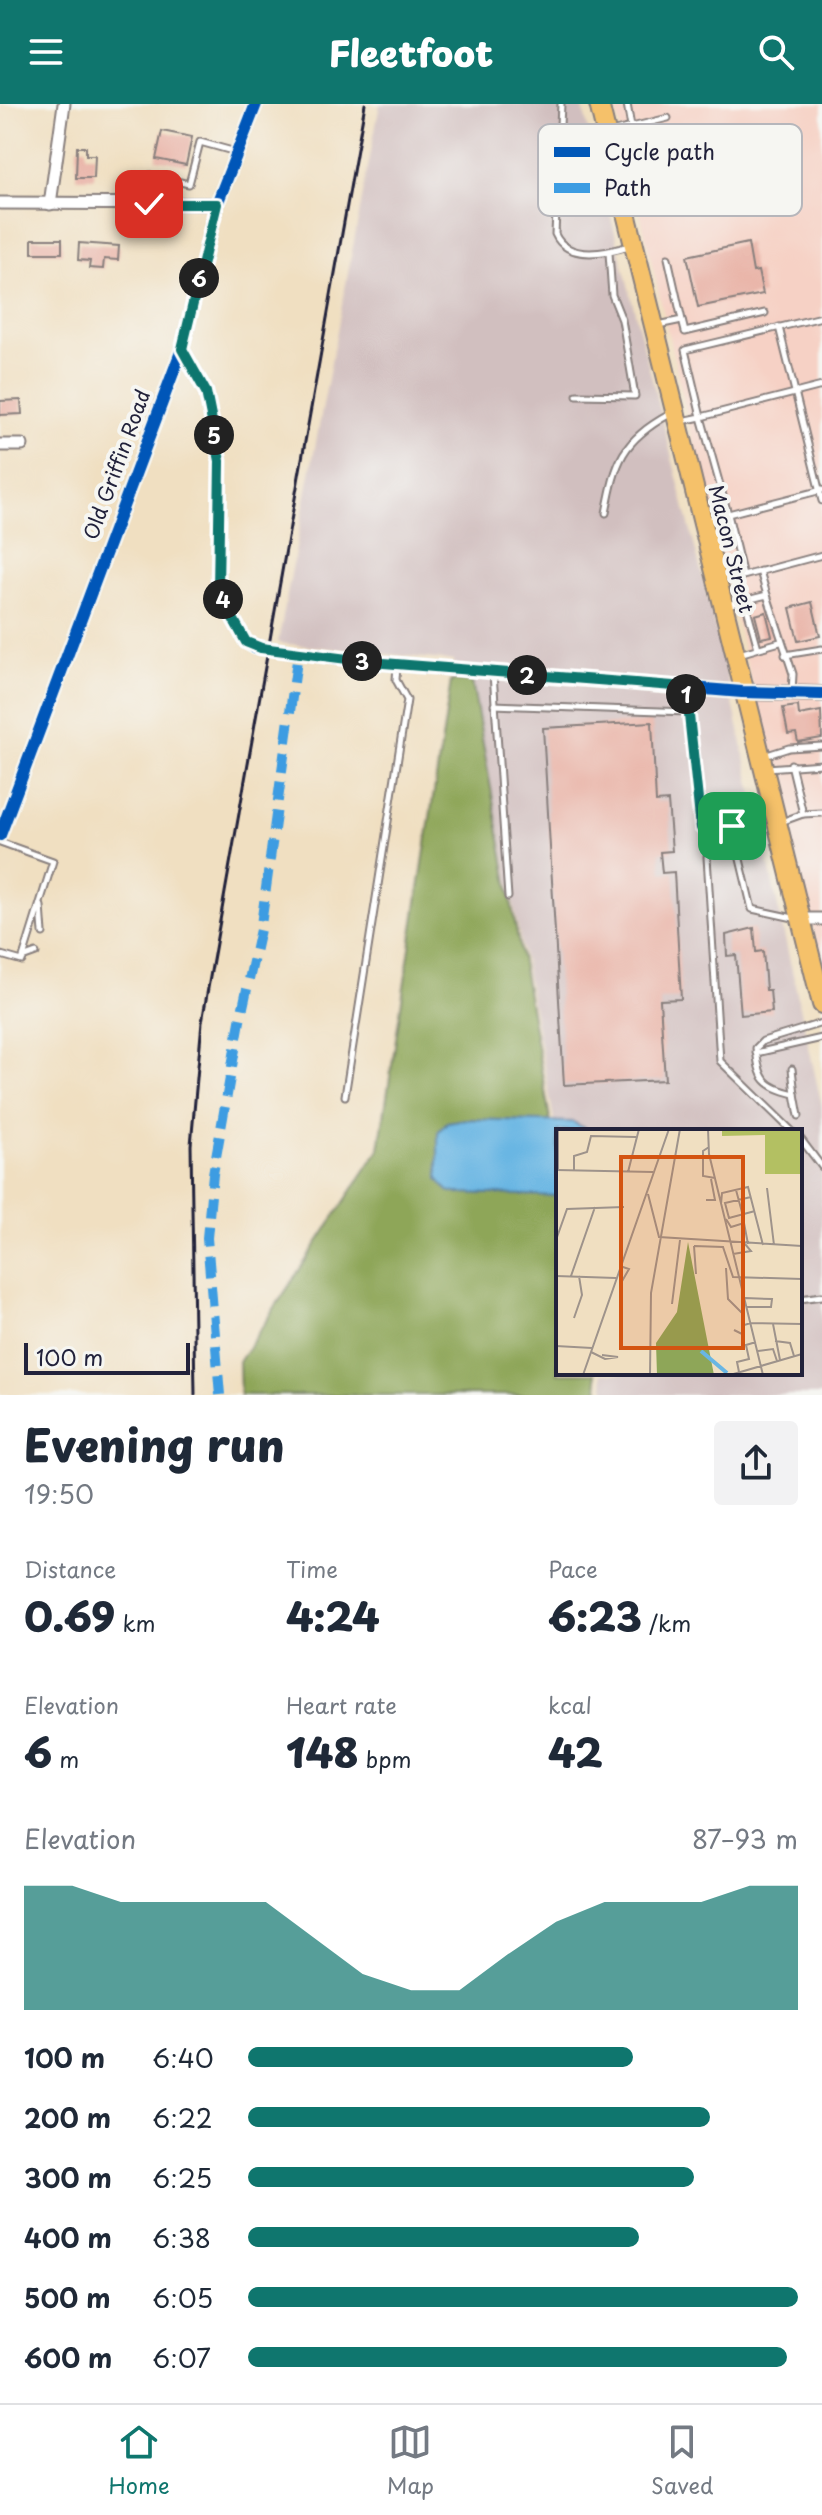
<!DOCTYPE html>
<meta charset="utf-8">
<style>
body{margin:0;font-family:"Playpen Sans",sans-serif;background:#f2f2f3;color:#1f2937;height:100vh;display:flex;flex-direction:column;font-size:30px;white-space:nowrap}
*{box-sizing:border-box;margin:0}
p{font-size:26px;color:#747a83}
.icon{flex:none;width:44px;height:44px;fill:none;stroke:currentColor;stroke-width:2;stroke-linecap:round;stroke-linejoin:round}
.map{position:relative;height:1291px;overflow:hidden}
.details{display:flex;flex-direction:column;background:#fff;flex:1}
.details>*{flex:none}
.scale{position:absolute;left:24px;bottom:20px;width:166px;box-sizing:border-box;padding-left:8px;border:4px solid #22223b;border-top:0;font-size:22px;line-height:28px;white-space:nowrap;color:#22223b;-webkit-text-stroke:6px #f6f6f2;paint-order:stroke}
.pin{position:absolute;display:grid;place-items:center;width:68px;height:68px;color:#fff;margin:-34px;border-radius:16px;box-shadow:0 4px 12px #0006}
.km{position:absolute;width:40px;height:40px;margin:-20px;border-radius:50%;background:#222;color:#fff;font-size:22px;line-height:40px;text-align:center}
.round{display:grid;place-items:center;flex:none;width:84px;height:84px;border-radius:8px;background:#f2f2f3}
.summary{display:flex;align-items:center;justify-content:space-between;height:136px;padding:0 24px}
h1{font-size:44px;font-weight:800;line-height:60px}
.metrics{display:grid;grid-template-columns:repeat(3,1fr);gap:12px;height:136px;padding:8px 24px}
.metrics div{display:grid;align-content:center}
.metrics b{font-size:40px;font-weight:800}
.metrics small{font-size:22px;font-weight:400}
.metrics p{font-size:22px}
.chart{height:224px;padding:16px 24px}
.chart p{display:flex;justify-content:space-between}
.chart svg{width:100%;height:144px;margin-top:8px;fill:#0f766e;opacity:.7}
ul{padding:0 24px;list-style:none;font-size:26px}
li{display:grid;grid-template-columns:128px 96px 1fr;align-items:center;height:60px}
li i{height:20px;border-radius:10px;background:#0f766e}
header{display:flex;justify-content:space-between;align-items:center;height:104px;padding:0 24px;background:#0f766e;color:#fff;font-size:36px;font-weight:800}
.menu{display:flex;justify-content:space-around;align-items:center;height:112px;border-top:2px solid #e0e1e3;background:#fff;font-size:22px;color:#747a83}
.menu a{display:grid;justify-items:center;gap:4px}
.menu .active{color:#0f766e}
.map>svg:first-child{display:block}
.built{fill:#f6d1c5}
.industrial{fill:#d1bfbf}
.forest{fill:#8ea658;stroke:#58644a;stroke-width:2}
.water{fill:#69b6e3;stroke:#466c8f;stroke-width:2}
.building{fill:#e9b2a6}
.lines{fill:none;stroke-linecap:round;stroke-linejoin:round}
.service-casing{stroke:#89807e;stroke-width:9}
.minor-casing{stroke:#89807e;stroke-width:15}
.tertiary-casing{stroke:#89807e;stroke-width:18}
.primary-casing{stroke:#89807e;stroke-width:22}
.service{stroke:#fff;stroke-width:5}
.minor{stroke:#fff;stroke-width:11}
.tertiary{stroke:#fff;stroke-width:14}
.primary{stroke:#f5c16b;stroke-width:18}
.rail{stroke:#22223b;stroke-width:3}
.quiet{stroke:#3c9ce2;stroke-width:10;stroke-dasharray:20 10;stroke-linecap:butt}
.cycleway-casing{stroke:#f6f6f2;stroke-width:17}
.cycleway{stroke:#0057b8;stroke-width:12}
.route-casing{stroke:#fff;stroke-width:16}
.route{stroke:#0f766e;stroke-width:10}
.labels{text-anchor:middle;stroke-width:8;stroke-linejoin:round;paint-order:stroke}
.street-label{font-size:20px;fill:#22223b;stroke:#f6f6f2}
.inset-river{fill:none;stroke:#69b6e3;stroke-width:4}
.inset-road{fill:none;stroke:#9e938b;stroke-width:2}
.view{fill:#d45411;fill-opacity:0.15;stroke:#d45411;stroke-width:4}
.inset-edge{fill:none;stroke:#22223b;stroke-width:4}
.key{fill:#f6f6f2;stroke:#b6b6bb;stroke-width:2}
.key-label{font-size:22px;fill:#22223b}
</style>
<header><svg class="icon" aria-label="menu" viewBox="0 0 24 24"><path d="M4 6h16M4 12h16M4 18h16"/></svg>Fleetfoot<svg class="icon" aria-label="search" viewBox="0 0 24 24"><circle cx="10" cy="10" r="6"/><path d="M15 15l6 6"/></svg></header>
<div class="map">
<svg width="822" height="1291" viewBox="0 0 822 1291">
<rect width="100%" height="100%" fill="#f6f6f2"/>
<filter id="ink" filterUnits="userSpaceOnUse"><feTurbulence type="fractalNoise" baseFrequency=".0125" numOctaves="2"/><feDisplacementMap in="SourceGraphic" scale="16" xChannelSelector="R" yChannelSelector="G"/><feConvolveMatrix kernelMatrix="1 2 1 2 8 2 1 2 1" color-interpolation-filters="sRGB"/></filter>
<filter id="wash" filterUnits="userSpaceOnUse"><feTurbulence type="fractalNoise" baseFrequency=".006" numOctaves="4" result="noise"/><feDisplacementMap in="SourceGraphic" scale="32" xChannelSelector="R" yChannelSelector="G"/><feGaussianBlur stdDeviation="1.8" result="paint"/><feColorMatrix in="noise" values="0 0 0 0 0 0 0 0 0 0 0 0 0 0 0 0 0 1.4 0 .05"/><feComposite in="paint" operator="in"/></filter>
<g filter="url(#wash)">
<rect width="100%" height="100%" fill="#f0dfc1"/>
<polygon class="built" points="615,0 822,0 822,860 715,431"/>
<polygon class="industrial" points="380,0 582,0 723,554 822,1002 822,1291 606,1291 602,1269 800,1269 800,1027 558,1027 558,1037 472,578 451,577 454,557 278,539"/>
<polygon class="forest" points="451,577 472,578 558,1059 558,1269 596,1269 600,1291 240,1291 239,1258 379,1045"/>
<polygon class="water" points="466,1015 573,1018 590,1027 558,1027 558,1092 456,1089 448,1087 438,1075 438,1028 447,1018"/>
<g id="blocks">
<g class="building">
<polygon points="162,27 192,33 186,61 156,55"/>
<polygon points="77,43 86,43 86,51 95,51 94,74 76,74"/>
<rect x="32" y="135" width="30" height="14"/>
<polygon points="79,139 119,142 118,156 104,155 103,165 89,164 90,157 78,156"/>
<polygon points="748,139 753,168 758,167 763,190 698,203 687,152"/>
<polygon points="21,296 22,310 0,311 0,297"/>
<polygon points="812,498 820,532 798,537 790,504"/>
<polygon points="766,508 772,532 761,534 755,511"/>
<polygon points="798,602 799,611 821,607 822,634 798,638 796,629 788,630 783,604"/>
<polygon points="652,618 656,698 668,697 672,747 660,748 662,769 674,768 681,895 660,896 665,976 564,981 543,624"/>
<polygon points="754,824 756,848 763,847 766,886 770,886 772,908 741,911 736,851 727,852 726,831"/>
</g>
</g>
</g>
<g filter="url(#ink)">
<use href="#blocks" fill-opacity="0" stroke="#89807e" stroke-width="2"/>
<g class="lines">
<defs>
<g id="service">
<path d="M 561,0 L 555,130 C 567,157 606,149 629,142"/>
<polyline points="627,0 631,23"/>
<polyline points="611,28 668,14"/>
<polyline points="149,100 150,71 189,80 200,38 236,48"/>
<polyline points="682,216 685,228 765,209"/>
<polyline points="658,221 682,216 668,154"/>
<polyline points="779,223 822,397"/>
<polyline points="822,282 701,313 728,410 822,386"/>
<polyline points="577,291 635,292 622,216 612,191 609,149"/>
<polyline points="682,317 701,313 685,246 822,213"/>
<path d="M 606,409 C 616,357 621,337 670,310"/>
<polyline points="706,416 728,410 743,472 822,451"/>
<polyline points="760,467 767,491"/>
<polyline points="745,497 758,544"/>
<polyline points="727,501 767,491 793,570 792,588"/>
<polyline points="739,550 780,538"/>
<polyline points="785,551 822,545"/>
<polyline points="493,569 508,793"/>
<polyline points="686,585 688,608"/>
<polyline points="494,601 688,608 701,724 732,722 752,805 798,815"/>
<polyline points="764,652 789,644 822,642"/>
<polyline points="791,660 803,710"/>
<polyline points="767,664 822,660"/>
<polyline points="781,718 803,710 822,709"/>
<polyline points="0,738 53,757 22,857 1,851"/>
<polyline points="707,753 720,957 792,1027"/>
<polyline points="41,802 43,829"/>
<polyline points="25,853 36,849"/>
<polyline points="756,949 822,934"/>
<polyline points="792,965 795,990"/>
<polyline points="345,992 407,596 396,576 397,561"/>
<path d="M 799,1012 L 795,990 C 764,983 759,975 756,944 L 763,937 L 822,919"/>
<polyline points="800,1034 822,1063"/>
<polyline points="800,1195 822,1192"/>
</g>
<g id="minor">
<polyline points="0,99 217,100"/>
<polyline points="50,100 64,0"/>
<polyline points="182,245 206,288 220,357 218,487 246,538 261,544 371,558 742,588"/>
<polyline points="0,341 22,341"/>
<polyline points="0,731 182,245 217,100 256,0"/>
<polyline points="800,815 822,815"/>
</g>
<polyline id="tertiary" points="742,588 822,590"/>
<polyline id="primary" points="599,0 822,900"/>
</defs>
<use href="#service" class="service-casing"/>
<use href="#minor" class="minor-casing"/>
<use href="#tertiary" class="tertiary-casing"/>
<use href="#primary" class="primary-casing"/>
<use href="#service" class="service"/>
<use href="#minor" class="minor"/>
<use href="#tertiary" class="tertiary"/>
<use href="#primary" class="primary"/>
<polyline class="rail" points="195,1291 191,1041 202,918 365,0"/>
<polyline class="quiet" points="220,1291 207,1134 213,1070 240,917 261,821 298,549"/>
<defs>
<g id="cycleway">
<polyline points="182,245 206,288 220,357 218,487 246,538 255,543 371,558 742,588 822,590"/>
<polyline points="0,731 182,245 217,100 256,0"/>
</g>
</defs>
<use href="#cycleway" class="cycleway-casing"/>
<use href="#cycleway" class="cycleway"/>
</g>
</g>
<g class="lines" filter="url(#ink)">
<defs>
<polyline id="route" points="149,100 217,100 182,245 206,288 220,357 218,487 246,538 261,544 371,558 686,583 701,724 732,722"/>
</defs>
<use href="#route" class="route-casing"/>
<use href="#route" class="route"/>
</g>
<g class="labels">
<g class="street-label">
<text transform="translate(117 361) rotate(-70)" y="7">Old Griffin Road</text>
<text transform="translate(731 445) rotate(76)" y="7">Macon Street</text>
</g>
</g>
<g transform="translate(556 1025)">
<rect width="246" height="246" fill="#f0dfc1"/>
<path d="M 166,0 L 246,0 L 246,45 L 209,45 L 209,6 L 166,7 Z" fill="#b3c062"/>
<path d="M 132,113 L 158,246 L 101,246 L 100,214 L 121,183 Z" fill="#8ea658"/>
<path class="inset-river" d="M 145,222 L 171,244"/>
<path class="inset-road" d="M 2,0 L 2,41M 152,0 L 153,25 L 207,246M 153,18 L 147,22 L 147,47 L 159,49M 0,41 L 97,43M 18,42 L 18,27 L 31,23 L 35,7 L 80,8M 72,43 L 83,0M 211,59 L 218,116M 180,61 L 187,87M 92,65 L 103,108 L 246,117M 195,68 L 169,74 L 173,89 L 199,82M 150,71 L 159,71 L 155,50M 165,75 L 166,64 L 192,58 L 207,116M 170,90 L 175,98 L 188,94 L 192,115M 0,111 L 11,80 L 68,78M 138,117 L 167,118 L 177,148 L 246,150M 138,117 L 140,145M 177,125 L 195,122 L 189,115M 64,137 L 73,140 L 65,154M 170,139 L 172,170 L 187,185 L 188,196M 0,147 L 60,149M 15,147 L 39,78M 189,169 L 216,170 L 215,178 L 191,178M 116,175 L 124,111M 18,189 L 26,166 L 23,147M 217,195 L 224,231M 178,201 L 186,205 L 188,196 L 195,194 L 246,195M 219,212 L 234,214 L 238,227M 0,217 L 36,219M 202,222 L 217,220 L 221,232M 35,223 L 49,230 L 62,228 L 46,226M 183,243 L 181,233 L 193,230 L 190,216 L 200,213M 27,246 L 113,0M 94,246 L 95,164 L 124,0M 174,246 L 246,225"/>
<path class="view" d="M 65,28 L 187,28 L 187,219 L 65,219 Z"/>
<rect width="246" height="246" class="inset-edge"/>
</g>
<rect x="538" y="20" width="264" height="92" rx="12" class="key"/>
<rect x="554" y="43" width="36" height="10" fill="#0057b8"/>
<rect x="554" y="79" width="36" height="10" fill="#3c9ce2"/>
<g class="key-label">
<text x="604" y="56">Cycle path</text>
<text x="604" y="92">Path</text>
</g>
</svg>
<div class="scale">100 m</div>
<div class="pin" style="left:732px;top:722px;background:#1e9e55"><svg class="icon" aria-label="arrive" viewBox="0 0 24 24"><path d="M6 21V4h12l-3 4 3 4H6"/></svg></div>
<div class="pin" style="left:149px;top:100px;background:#d93025"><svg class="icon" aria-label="check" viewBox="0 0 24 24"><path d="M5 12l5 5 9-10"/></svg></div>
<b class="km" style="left:686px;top:590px">1</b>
<b class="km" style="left:527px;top:571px">2</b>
<b class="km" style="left:362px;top:557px">3</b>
<b class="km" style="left:223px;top:495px">4</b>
<b class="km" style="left:214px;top:331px">5</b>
<b class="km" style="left:199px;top:174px">6</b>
</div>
<section class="details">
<div class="summary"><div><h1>Evening run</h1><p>19:50</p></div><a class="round"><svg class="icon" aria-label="share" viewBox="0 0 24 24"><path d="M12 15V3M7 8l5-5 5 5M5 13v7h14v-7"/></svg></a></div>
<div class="metrics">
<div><p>Distance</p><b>0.69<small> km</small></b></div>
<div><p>Time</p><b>4:24</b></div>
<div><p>Pace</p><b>6:23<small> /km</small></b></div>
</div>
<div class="metrics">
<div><p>Elevation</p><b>6<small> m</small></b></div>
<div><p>Heart rate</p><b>148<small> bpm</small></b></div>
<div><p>kcal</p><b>42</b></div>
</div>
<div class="chart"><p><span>Elevation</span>87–93 m</p>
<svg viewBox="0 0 160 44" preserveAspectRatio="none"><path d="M0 44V6L10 6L20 11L30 11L40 11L50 11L60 22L70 33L80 38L90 38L100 27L110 17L120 11L130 11L140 11L150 6L160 6V44z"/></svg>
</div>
<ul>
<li><b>100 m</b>6:40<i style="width:70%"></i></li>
<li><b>200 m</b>6:22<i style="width:84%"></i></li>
<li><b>300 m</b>6:25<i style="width:81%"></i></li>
<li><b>400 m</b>6:38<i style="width:71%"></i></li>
<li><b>500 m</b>6:05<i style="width:100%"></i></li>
<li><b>600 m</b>6:07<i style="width:98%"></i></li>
</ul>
</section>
<nav class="menu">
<a class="active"><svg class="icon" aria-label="home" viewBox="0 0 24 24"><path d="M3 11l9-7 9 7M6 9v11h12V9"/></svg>Home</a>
<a><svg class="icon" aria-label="map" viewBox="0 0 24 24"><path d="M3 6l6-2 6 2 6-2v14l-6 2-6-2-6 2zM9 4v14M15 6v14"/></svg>Map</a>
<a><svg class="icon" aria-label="saved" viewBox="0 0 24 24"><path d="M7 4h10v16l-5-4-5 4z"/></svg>Saved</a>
</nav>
